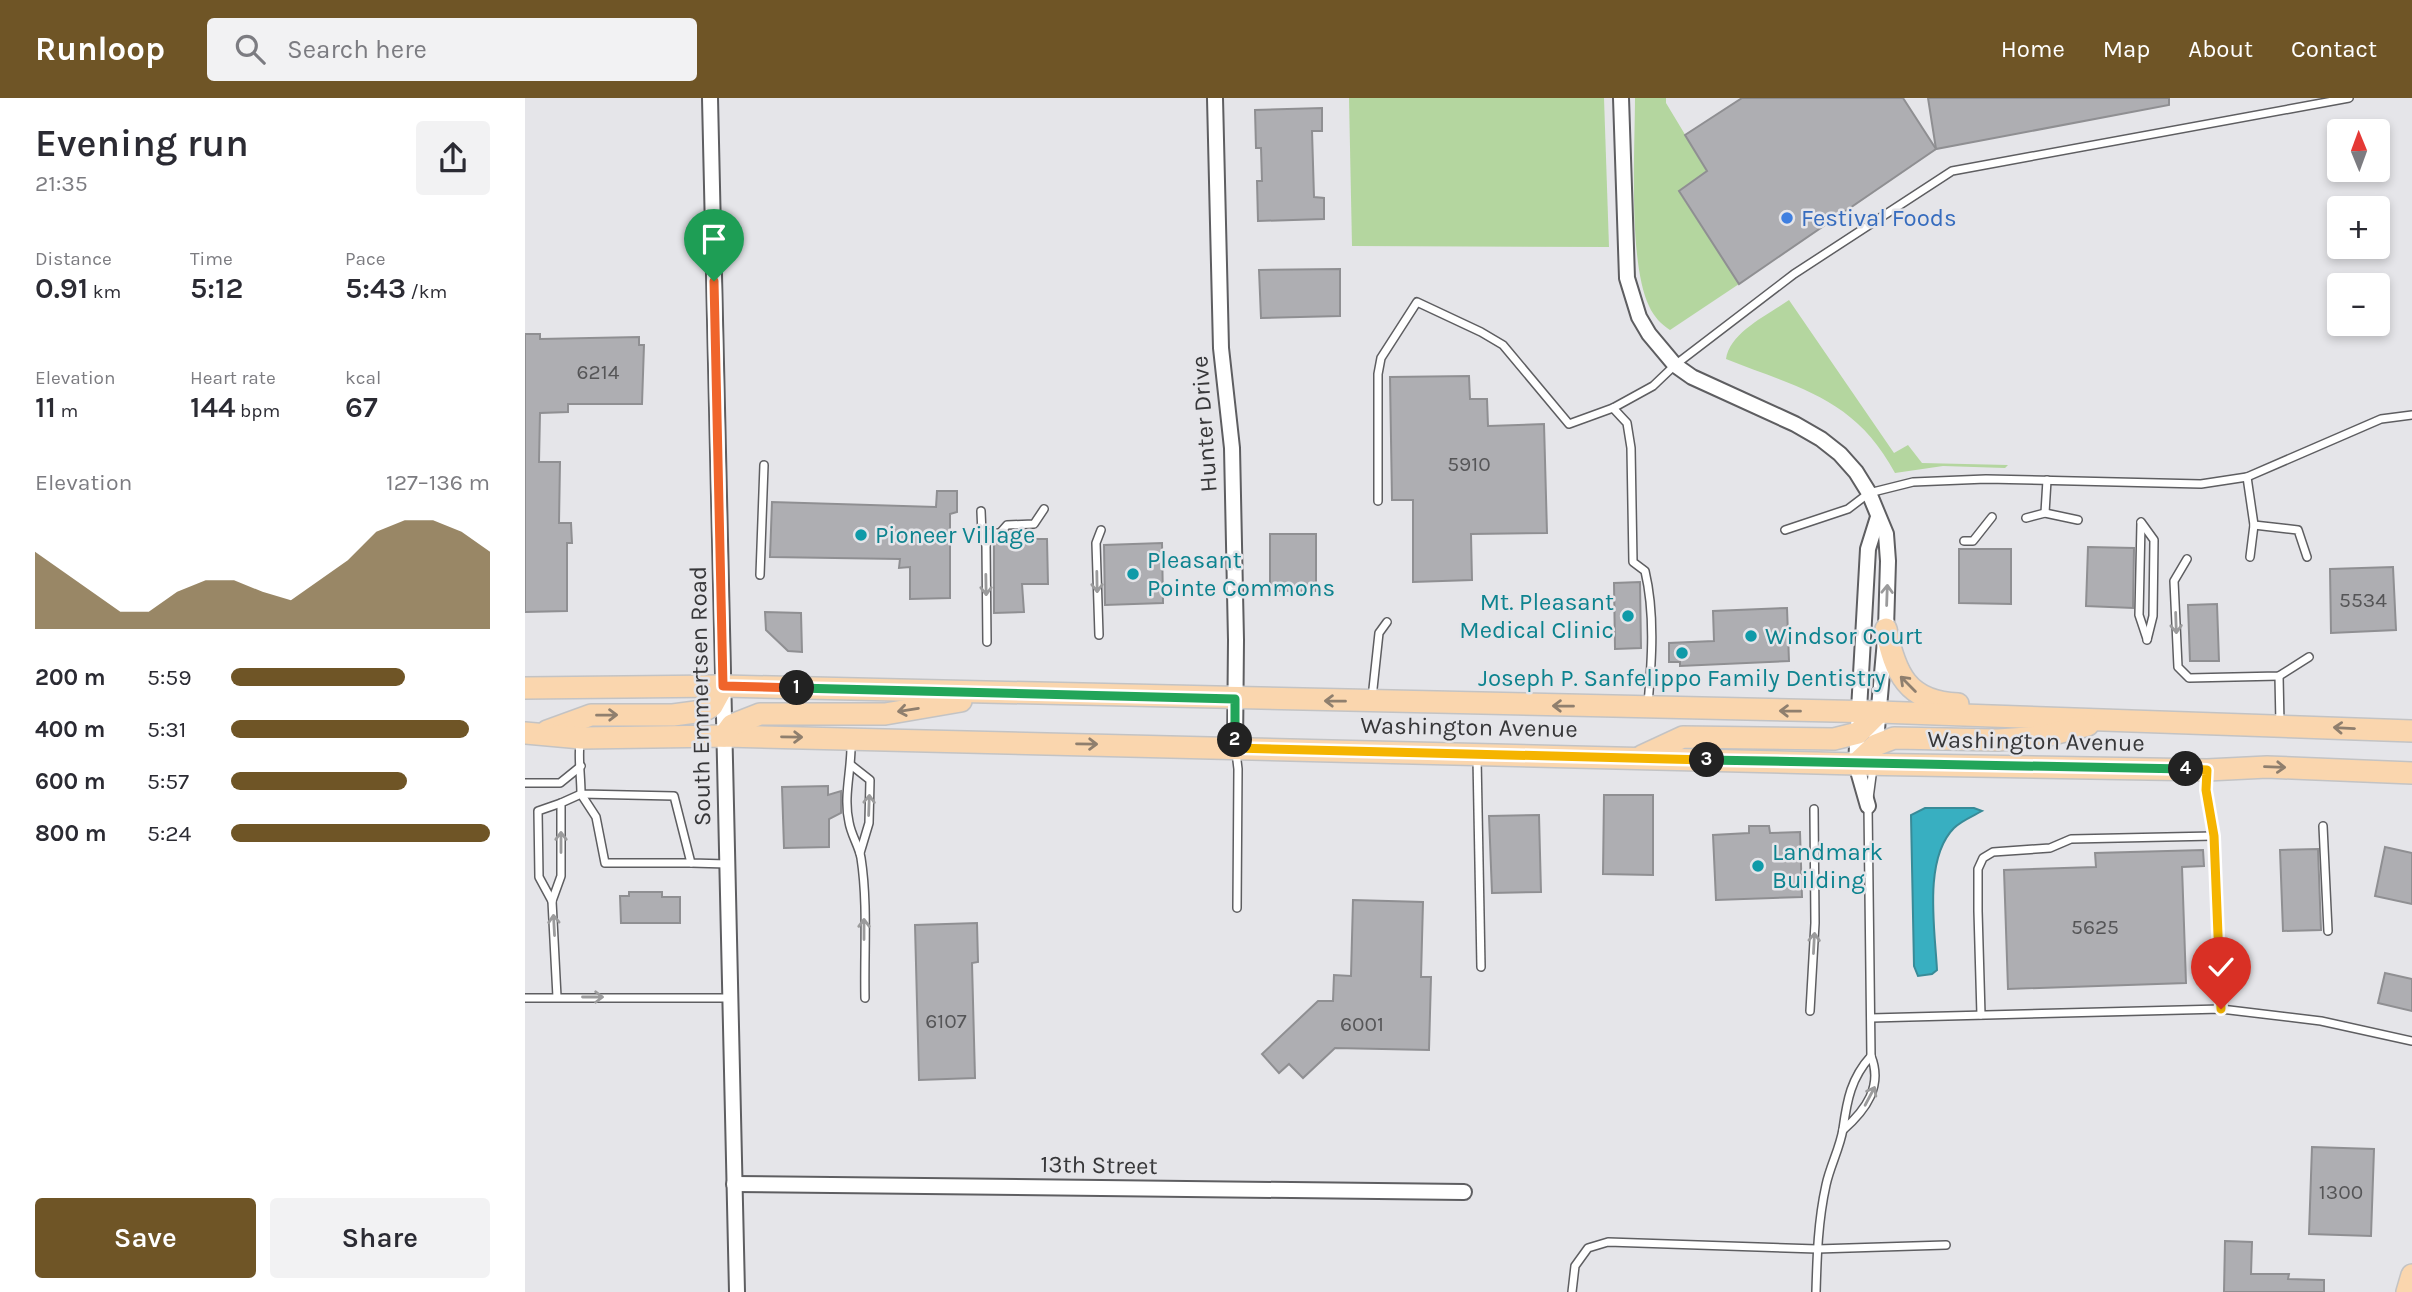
<!DOCTYPE html>
<meta charset="utf-8">
<style>
body{margin:0;font-family:Karla,sans-serif;background:#f2f2f3;color:#2b2b33;height:100vh;display:flex;flex-direction:column;font-size:26px;white-space:nowrap}
*{box-sizing:border-box;margin:0}
p{font-size:23px;color:#7c7c81}
.icon{flex:none;width:38px;height:38px;fill:none;stroke:currentColor;stroke-width:2;stroke-linecap:round;stroke-linejoin:round}
.map{position:relative;flex:1;overflow:hidden}
.drawer{display:flex;flex-direction:column;background:#fff;width:525px}
.drawer>*{flex:none}
.needle{width:46px;rotate:359deg}
.controls{position:absolute;left:1802px;top:21px;display:grid;gap:14px}
.controls a{display:grid;place-items:center;width:63px;height:63px;border-radius:7px;background:#fff;box-shadow:0 4px 10px #0003;font-size:35px}
.pin{position:absolute;display:grid;place-items:center;width:60px;height:60px;color:#fff;margin:-72px -30px;border-radius:50% 50% 50% 0;rotate:-45deg;box-shadow:0 0 7px #0007}
.pin .icon{rotate:45deg}
.km{position:absolute;width:35px;height:35px;margin:-18px;border-radius:50%;background:#222;color:#fff;font-size:19px;line-height:35px;text-align:center}
.round{display:grid;place-items:center;flex:none;width:74px;height:74px;border-radius:7px;background:#f2f2f3}
.overview{display:flex;align-items:center;justify-content:space-between;height:119px;padding:0 35px}
h1{font-size:38px;font-weight:600;line-height:52px}
.figures{display:grid;grid-template-columns:repeat(3,1fr);gap:10px;height:119px;padding:7px 35px}
.figures div{display:grid;align-content:center}
.figures b{font-size:30px;font-weight:600}
.figures small{font-size:19px;font-weight:400}
.figures p{font-size:19px}
.chart{height:196px;padding:14px 35px}
.chart p{display:flex;justify-content:space-between}
.chart svg{width:100%;height:126px;margin-top:7px;fill:#6f5526;opacity:.7}
.primary-button{display:flex;gap:14px;margin-top:auto;padding:14px 35px}
.primary-button a{flex:1;height:80px;border-radius:7px;background:#6f5526;color:#fff;font-size:28px;font-weight:600;line-height:80px;text-align:center}
.primary-button a+a{background:#f2f2f3;color:#2b2b33}
ul{padding:0 35px;list-style:none;font-size:23px}
li{display:grid;grid-template-columns:112px 84px 1fr;align-items:center;height:52px}
li i{height:18px;border-radius:9px;background:#6f5526}
header{display:flex;align-items:center;gap:42px;box-sizing:border-box;height:98px;padding:0 35px;background:#6f5526;color:#fff}
header strong{font-size:33px}
nav{display:flex;gap:38px;margin-inline-start:auto;font-size:24px}
.search{width:490px;height:63px;background:#f2f2f3;display:flex;align-items:center;gap:18px;box-sizing:border-box;padding:0 24px;border-radius:7px;color:#7c7c81;font-size:26px}
main{display:flex;flex:1;min-height:0}
.map>svg:first-child{display:block}
.green{fill:#b4d69f}
.water{fill:#38afc1;stroke:#388b98;stroke-width:2}
.building{fill:#aeaeb2;stroke:#8f8f92;stroke-width:2}
.lines{fill:none;stroke-linecap:round;stroke-linejoin:round}
.service-casing{stroke:#5e5e61;stroke-width:10}
.minor-casing{stroke:#5e5e61;stroke-width:18}
.primary-casing{stroke:#c3c3c4;stroke-width:24}
.service{stroke:#fff;stroke-width:7}
.minor{stroke:#fff;stroke-width:14}
.primary{stroke:#fad6ae;stroke-width:21}
.oneway{stroke:#9b9b9c}
.oneway2{stroke:#8f7f6e}
.split-1-casing{stroke:#fff;stroke-width:14}
.split-2-casing{stroke:#fff;stroke-width:14}
.split-3-casing{stroke:#fff;stroke-width:14}
.split-4-casing{stroke:#fff;stroke-width:14}
.split-5-casing{stroke:#fff;stroke-width:14}
.split-1{stroke:#f0652b;stroke-width:9}
.split-2{stroke:#22a559;stroke-width:9}
.split-3{stroke:#f5b400;stroke-width:9}
.split-4{stroke:#22a559;stroke-width:9}
.split-5{stroke:#f5b400;stroke-width:9}
.shop-dot{fill:#3f7fe0;stroke:#e5e5e9;stroke-width:2.5}
.culture-dot{fill:#0f9aa8;stroke:#e5e5e9;stroke-width:2.5}
.labels{text-anchor:middle;stroke-width:5;stroke-linejoin:round;paint-order:stroke}
.number-label{font-size:21px;fill:#555557}
.shop-label{font-size:24px;fill:#366cbe;stroke:#e5e5e9;text-anchor:start}
.street-label{font-size:24px;fill:#373739;stroke:#e5e5e9}
.culture-label{font-size:24px;fill:#0d838f;stroke:#e5e5e9;text-anchor:start}
</style>
<header>
<strong>Runloop</strong>
<div class="search"><svg class="icon" aria-label="search" viewBox="0 0 24 24"><circle cx="10" cy="10" r="6"/><path d="M15 15l6 6"/></svg>Search here</div>
<nav><a>Home</a><a>Map</a><a>About</a><a>Contact</a></nav>
</header>
<main>
<section class="drawer">
<div class="overview"><div><h1>Evening run</h1><p>21:35</p></div><a class="round"><svg class="icon" aria-label="share" viewBox="0 0 24 24"><path d="M12 15V3M7 8l5-5 5 5M5 13v7h14v-7"/></svg></a></div>
<div class="figures">
<div><p>Distance</p><b>0.91<small> km</small></b></div>
<div><p>Time</p><b>5:12</b></div>
<div><p>Pace</p><b>5:43<small> /km</small></b></div>
</div>
<div class="figures">
<div><p>Elevation</p><b>11<small> m</small></b></div>
<div><p>Heart rate</p><b>144<small> bpm</small></b></div>
<div><p>kcal</p><b>67</b></div>
</div>
<div class="chart"><p><span>Elevation</span>127–136 m</p>
<svg viewBox="0 0 160 44" preserveAspectRatio="none"><path d="M0 44V17L10 24L20 31L30 38L40 38L50 31L60 27L70 27L80 31L90 34L100 27L110 20L120 10L130 6L140 6L150 10L160 17V44z"/></svg>
</div>
<ul>
<li><b>200 m</b>5:59<i style="width:67%"></i></li>
<li><b>400 m</b>5:31<i style="width:92%"></i></li>
<li><b>600 m</b>5:57<i style="width:68%"></i></li>
<li><b>800 m</b>5:24<i style="width:100%"></i></li>
</ul>
<div class="primary-button"><a>Save</a><a>Share</a></div>
</section>
<div class="map">
<svg width="1887" height="1194" viewBox="0 0 1887 1194">
<rect width="100%" height="100%" fill="#e5e5e9"/>
<g class="green">
<polygon points="824,0 1079,0 1084,149 827,148"/>
<path d="M 1110,0 L 1141,0 L 1141,5 L 1182,73 L 1154,94 L 1214,186 L 1145,232 C 1136,226 1129,219 1124,208 C 1103,164 1110,52 1110,0 Z"/>
<path d="M 1264,202 L 1369,355 L 1383,347 L 1397,365 L 1483,367 L 1480,370 L 1418,368 L 1370,375 C 1330,300 1274,290 1201,261 C 1205,234 1243,217 1264,202 Z"/>
</g>
<path class="water" d="M 1400,710 L 1449,710 L 1457,713 C 1448,718 1436,723 1429,730 C 1398,761 1410,832 1412,872 L 1407,876 L 1393,878 L 1389,868 L 1386,717 Z"/>
<g class="building">
<polygon points="1217,0 1378,0 1411,51 1214,186 1154,93 1182,73 1160,37"/>
<polygon points="1403,0 1644,0 1644,7 1411,51"/>
<polygon points="797,10 797,33 787,33 789,99 799,100 799,121 733,123 732,83 737,83 736,50 731,50 730,12"/>
<polygon points="815,171 815,218 736,220 734,172"/>
<polygon points="0,236 15,236 15,241 114,239 114,247 119,247 117,306 43,306 43,314 15,315 14,364 35,364 34,425 46,425 47,445 42,445 42,513 0,514"/>
<polygon points="944,278 945,301 962,301 963,328 1019,326 1022,435 946,436 947,482 888,484 888,402 867,402 865,279"/>
<polygon points="412,393 432,393 432,414 425,416 425,500 385,501 385,469 374,470 375,461 245,459 247,404 411,409"/>
<rect x="745" y="436" width="46" height="57"/>
<polygon points="469,441 522,441 523,486 497,486 499,514 469,515"/>
<polygon points="637,445 638,505 580,507 579,447"/>
<polygon points="1563,449 1609,450 1608,510 1561,508"/>
<polygon points="1434,451 1486,451 1486,506 1434,505"/>
<polygon points="1868,469 1871,532 1806,535 1805,471"/>
<polygon points="1115,484 1116,550 1090,551 1089,485"/>
<polygon points="1692,506 1694,563 1665,563 1663,507"/>
<polygon points="1262,510 1264,563 1155,568 1155,564 1144,564 1144,545 1189,543 1188,513"/>
<polygon points="240,514 276,515 277,554 263,553 241,532"/>
<polygon points="303,688 303,697 316,693 316,715 304,721 304,749 259,750 257,689"/>
<polygon points="1079,697 1128,697 1128,777 1078,776"/>
<polygon points="1014,717 1016,794 967,795 964,718"/>
<polygon points="1224,728 1244,728 1245,735 1275,734 1277,799 1191,802 1188,737 1224,735"/>
<polygon points="1860,749 1887,755 1887,806 1850,798"/>
<polygon points="1793,751 1796,832 1758,833 1755,752"/>
<polygon points="1678,752 1679,768 1657,769 1661,885 1483,891 1479,772 1571,769 1570,755"/>
<polygon points="104,794 137,794 137,799 155,799 155,825 96,825 95,798 104,798"/>
<polygon points="828,802 898,804 896,879 906,879 904,952 810,950 778,980 764,966 754,975 737,956 793,903 808,903 809,877 826,878"/>
<polygon points="452,825 453,864 447,865 450,980 394,982 390,827"/>
<polygon points="1860,875 1887,881 1887,913 1853,905"/>
<polygon points="1787,1049 1849,1051 1846,1138 1784,1136"/>
<polygon points="1700,1143 1727,1144 1726,1176 1764,1176 1763,1181 1799,1182 1799,1194 1699,1194"/>
</g>
<g class="lines">
<defs>
<g id="service">
<path d="M 1088,310 L 1102,325 L 1106,350 L 1108,464 L 1120,473 C 1130,515 1127,562 1123,605"/>
<polyline points="1722,379 1729,427 1725,459"/>
<polyline points="853,403 853,276 856,260 892,204 956,234 978,247 1044,326 1088,310 1128,288 1150,267 1269,176 1427,73 1824,0"/>
<polyline points="456,413 457,436 461,447"/>
<polyline points="1520,415 1522,382"/>
<polyline points="1501,420 1520,415 1553,422"/>
<polyline points="1616,424 1629,442 1628,518 1622,542"/>
<polyline points="1616,425 1614,517 1622,541"/>
<polyline points="1729,427 1773,432 1782,459"/>
<polyline points="1260,432 1323,411 1344,395 1388,384 1461,381 1676,386 1722,379 1856,321 1887,317"/>
<polyline points="1439,443 1448,443 1467,419"/>
<polyline points="1662,461 1649,483 1653,569 1664,580 1754,578 1784,559"/>
<polyline points="235,477 239,367"/>
<polyline points="574,537 571,445 576,432"/>
<polyline points="462,544 461,447 465,435 475,435 482,427 509,426 519,411"/>
<polyline points="1754,578 1755,626"/>
<polyline points="847,600 854,535 862,524"/>
<path d="M 55,644 C 53,661 56,678 56,696 L 149,698 L 166,765 L 202,766"/>
<path d="M 326,644 C 327,671 318,698 324,724 C 326,737 334,748 336,760 C 343,805 339,854 340,900"/>
<polyline points="711,654 713,671 712,810"/>
<polyline points="952,660 956,869"/>
<polyline points="326,667 345,682 344,725 335,755"/>
<polyline points="1682,675 1681,692 1689,738 1696,911"/>
<polyline points="0,685 35,685 56,668"/>
<polyline points="1798,728 1803,833"/>
<polyline points="27,803 14,779 13,713 36,705"/>
<polyline points="32,899 27,803 36,778 36,705 56,696 71,719 80,765 166,765"/>
<polyline points="0,900 205,900"/>
<polyline points="1285,913 1290,825 1289,711"/>
<polyline points="1456,917 1453,813 1453,771 1458,760 1468,754 1525,750 1546,741 1689,738"/>
<polyline points="1346,920 1696,911 1796,923 1887,943"/>
<path d="M 1318,1032 C 1341,1012 1358,988 1346,958 L 1343,708 L 1348,670"/>
<polyline points="1047,1194 1050,1168 1063,1150 1083,1144 1292,1151 1421,1147"/>
<path d="M 1291,1194 C 1292,1158 1293,1123 1301,1087 C 1305,1068 1315,1050 1318,1031 C 1322,1002 1326,980 1346,958"/>
</g>
<g id="minor">
<polyline points="185,0 212,1194"/>
<polyline points="690,0 696,250 707,350 711,542 710,650"/>
<polyline points="1096,0 1102,180 1114,219 1124,236 1150,267 1167,279 1270,326 1296,341 1315,356 1331,374 1344,395 1361,436 1363,463 1361,531 1350,654"/>
<polyline points="1343,708 1331,666 1343,451 1353,419"/>
<polyline points="209,1086 939,1094"/>
</g>
<g id="primary">
<path d="M 1361,531 C 1370,575 1382,604 1433,606"/>
<polyline points="0,590 198,588 1354,614 1887,633"/>
<polyline points="22,633 66,617 148,617 178,613 187,608 198,588"/>
<polyline points="0,635 56,640 199,638 1331,666 1682,672 1742,669 1887,675"/>
<polyline points="199,638 207,627 235,616 360,616 436,603"/>
<polyline points="1117,658 1158,639 1309,641 1333,635 1354,614"/>
<polyline points="1331,666 1351,647 1369,640 1473,642 1516,639 1563,627"/>
<polyline points="1882,1194 1887,1177"/>
</g>
</defs>
<use href="#service" class="service-casing"/>
<use href="#minor" class="minor-casing"/>
<use href="#primary" class="primary-casing"/>
<use href="#service" class="service"/>
<use href="#minor" class="minor"/>
<use href="#primary" class="primary"/>
</g>
<defs><path id="oneway-shaft" d="M-6 0H5M1.5-3L5.5 0L1.5 3" fill="none" stroke-width="1.6" stroke-linecap="round" stroke-linejoin="round" transform="scale(1.75)"/></defs>
<g class="oneway">
<use href="#oneway-shaft" transform="translate(572 484) rotate(89)"/>
<use href="#oneway-shaft" transform="translate(461 487) rotate(89)"/>
<use href="#oneway-shaft" transform="translate(1362 497) rotate(-88)"/>
<use href="#oneway-shaft" transform="translate(1651 525) rotate(88)"/>
<use href="#oneway-shaft" transform="translate(344 707) rotate(-88)"/>
<use href="#oneway-shaft" transform="translate(36 744) rotate(-90)"/>
<use href="#oneway-shaft" transform="translate(29 827) rotate(-93)"/>
<use href="#oneway-shaft" transform="translate(339 831) rotate(-90)"/>
<use href="#oneway-shaft" transform="translate(1289 845) rotate(-87)"/>
<use href="#oneway-shaft" transform="translate(68 899)"/>
<use href="#oneway-shaft" transform="translate(1345 998) rotate(-62)"/>
</g>
<g class="oneway2">
<use href="#oneway-shaft" transform="translate(1383 586) rotate(-135)"/>
<use href="#oneway-shaft" transform="translate(810 603) rotate(-179)"/>
<use href="#oneway-shaft" transform="translate(1038 608) rotate(-179)"/>
<use href="#oneway-shaft" transform="translate(383 612) rotate(171)"/>
<use href="#oneway-shaft" transform="translate(1265 613) rotate(-179)"/>
<use href="#oneway-shaft" transform="translate(82 617) rotate(-1)"/>
<use href="#oneway-shaft" transform="translate(1819 630) rotate(-177)"/>
<use href="#oneway-shaft" transform="translate(267 639) rotate(1)"/>
<use href="#oneway-shaft" transform="translate(562 646) rotate(1)"/>
<use href="#oneway-shaft" transform="translate(1750 669) rotate(2)"/>
</g>
<g class="lines">
<defs>
<polyline id="split-1" points="189,183 198,588 272,590"/>
<polyline id="split-2" points="272,590 710,601 710,642"/>
<polyline id="split-3" points="710,642 710,650 1182,662"/>
<polyline id="split-4" points="1182,662 1661,671"/>
<polyline id="split-5" points="1661,671 1682,672 1681,692 1689,738 1696,911"/>
</defs>
<use href="#split-1" class="split-1-casing"/>
<use href="#split-2" class="split-2-casing"/>
<use href="#split-3" class="split-3-casing"/>
<use href="#split-4" class="split-4-casing"/>
<use href="#split-5" class="split-5-casing"/>
<use href="#split-1" class="split-1"/>
<use href="#split-2" class="split-2"/>
<use href="#split-3" class="split-3"/>
<use href="#split-4" class="split-4"/>
<use href="#split-5" class="split-5"/>
</g>
<circle class="shop-dot" cx="1262" cy="120" r="7"/>
<g class="culture-dot">
<circle cx="336" cy="437" r="7"/>
<circle cx="608" cy="476" r="7"/>
<circle cx="1103" cy="518" r="7"/>
<circle cx="1226" cy="538" r="7"/>
<circle cx="1157" cy="555" r="7"/>
<circle cx="1233" cy="768" r="7"/>
</g>
<g class="labels">
<g class="number-label">
<text x="73" y="281">6214</text>
<text x="944" y="373">5910</text>
<text x="1838" y="509">5534</text>
<text x="1570" y="836">5625</text>
<text x="421" y="930">6107</text>
<text x="837" y="933">6001</text>
<text x="1816" y="1101">1300</text>
</g>
<g class="shop-label">
<text x="1276" y="128">Festival Foods</text>
</g>
<g class="street-label">
<text transform="translate(679 326) rotate(-94)" y="8">Hunter Drive</text>
<text transform="translate(175 598) rotate(-91)" y="8">South Emmertsen Road</text>
<text transform="translate(944 629) rotate(1)" y="8">Washington Avenue</text>
<text transform="translate(1511 643) rotate(1)" y="8">Washington Avenue</text>
<text transform="translate(574 1067) rotate(1)" y="8">13th Street</text>
</g>
<g class="culture-label">
<text x="350" y="445">Pioneer Village</text>
<text x="622" y="470">Pleasant<tspan x="622" dy="28">Pointe Commons</tspan></text>
<text x="1089" y="512" text-anchor="end">Mt. Pleasant<tspan x="1089" dy="28">Medical Clinic</tspan></text>
<text x="1240" y="546">Windsor Court</text>
<text x="1157" y="588" text-anchor="middle">Joseph P. Sanfelippo Family Dentistry</text>
<text x="1247" y="762">Landmark<tspan x="1247" dy="28">Building</tspan></text>
</g>
</g>
</svg>
<div class="controls">
<a><svg class="needle" viewBox="-14 -14 28 28"><path d="M0-13l5 13h-10z" fill="#e53935"/><path d="M0 13l5-13h-10z" fill="#7c7c81"/></svg></a>
<a>+</a>
<a>−</a>
</div>
<div class="pin" style="left:189px;top:183px;background:#1e9e55"><svg class="icon" aria-label="arrive" viewBox="0 0 24 24"><path d="M6 21V4h12l-3 4 3 4H6"/></svg></div>
<div class="pin" style="left:1696px;top:911px;background:#d93025"><svg class="icon" aria-label="check" viewBox="0 0 24 24"><path d="M5 12l5 5 9-10"/></svg></div>
<b class="km" style="left:272px;top:590px">1</b>
<b class="km" style="left:710px;top:642px">2</b>
<b class="km" style="left:1182px;top:662px">3</b>
<b class="km" style="left:1661px;top:671px">4</b>
</div>
</main>
